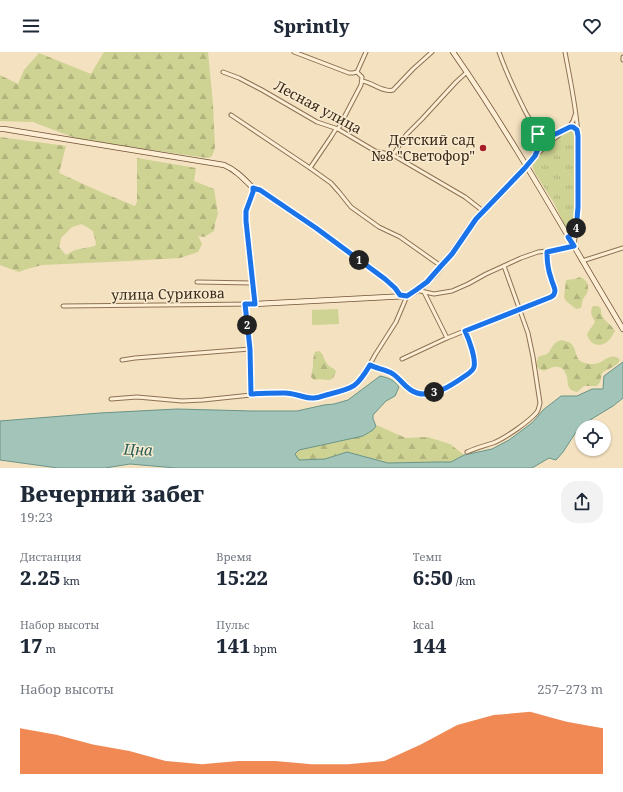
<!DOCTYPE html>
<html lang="ru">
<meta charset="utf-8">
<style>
body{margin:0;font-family:"Noto Serif",serif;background:#f2f2f3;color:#1f2937;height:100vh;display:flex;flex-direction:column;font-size:15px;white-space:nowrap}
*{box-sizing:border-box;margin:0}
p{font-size:13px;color:#747a83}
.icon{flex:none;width:22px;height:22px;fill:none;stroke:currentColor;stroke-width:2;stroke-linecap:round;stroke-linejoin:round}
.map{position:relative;height:416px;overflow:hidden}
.drawer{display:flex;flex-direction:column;background:#fff;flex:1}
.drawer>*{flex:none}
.controls{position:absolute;left:575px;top:368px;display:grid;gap:8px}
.controls a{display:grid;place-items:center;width:36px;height:36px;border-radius:50%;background:#fff;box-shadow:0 1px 3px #0004;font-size:20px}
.pin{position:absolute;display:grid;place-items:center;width:34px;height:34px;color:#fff;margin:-17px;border-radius:8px;box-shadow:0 2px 6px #0006}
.km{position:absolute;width:20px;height:20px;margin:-10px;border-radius:50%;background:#222;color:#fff;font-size:11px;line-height:20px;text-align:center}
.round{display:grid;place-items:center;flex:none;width:42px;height:42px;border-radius:16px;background:#f2f2f3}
.head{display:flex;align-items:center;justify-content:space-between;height:68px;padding:0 20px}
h1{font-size:22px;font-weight:800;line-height:30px}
.figures{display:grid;grid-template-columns:repeat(3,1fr);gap:6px;height:68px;padding:4px 20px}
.figures div{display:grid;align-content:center}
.figures b{font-size:20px;font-weight:800}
.figures small{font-size:11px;font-weight:400}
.figures p{font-size:11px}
.chart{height:112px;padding:8px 20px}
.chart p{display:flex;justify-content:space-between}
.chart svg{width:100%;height:72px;margin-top:4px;fill:#ea580c;opacity:.7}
header{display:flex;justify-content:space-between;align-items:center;height:52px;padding:0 20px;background:#fff;font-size:18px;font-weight:800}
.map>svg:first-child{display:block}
.grass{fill:url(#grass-tufts)}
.forest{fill:url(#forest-firs);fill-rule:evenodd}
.pitch{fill:#ced292}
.water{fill:#a3c5b9;stroke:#699487}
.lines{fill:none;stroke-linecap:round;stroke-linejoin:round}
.street-casing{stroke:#8e7155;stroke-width:5}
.secondary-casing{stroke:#705138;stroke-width:6}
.street{stroke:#fdeed4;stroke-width:3}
.secondary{stroke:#fdeed4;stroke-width:4.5}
.route-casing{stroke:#fff;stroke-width:8}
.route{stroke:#1a73e8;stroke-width:5}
.poi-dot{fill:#a51e26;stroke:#f9ebd0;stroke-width:1.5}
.labels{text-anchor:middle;stroke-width:3;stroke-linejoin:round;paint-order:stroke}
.street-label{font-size:14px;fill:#3c2a1b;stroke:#f9ebd0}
.poi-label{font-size:14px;fill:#3c2a1b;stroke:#f9ebd0;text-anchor:end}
.water-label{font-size:15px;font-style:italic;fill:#295e58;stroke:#f9ebd0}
</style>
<header><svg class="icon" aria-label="menu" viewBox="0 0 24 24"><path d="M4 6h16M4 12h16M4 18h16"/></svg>Sprintly<svg class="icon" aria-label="heart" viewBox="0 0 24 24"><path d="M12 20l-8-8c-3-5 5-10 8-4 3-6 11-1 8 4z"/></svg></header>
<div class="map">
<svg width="623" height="416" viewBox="0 0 623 416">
<defs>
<pattern id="grass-tufts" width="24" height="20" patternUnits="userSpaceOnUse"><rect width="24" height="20" fill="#ced292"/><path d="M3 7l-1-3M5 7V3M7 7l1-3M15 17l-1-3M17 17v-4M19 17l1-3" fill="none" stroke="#b2b47d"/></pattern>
<pattern id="forest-firs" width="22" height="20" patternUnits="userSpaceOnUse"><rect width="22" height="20" fill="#ced292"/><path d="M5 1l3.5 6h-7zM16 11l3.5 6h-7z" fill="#b2b47d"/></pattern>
</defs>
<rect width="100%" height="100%" fill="#f3e1bf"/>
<polygon class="grass" points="567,77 573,77 575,83 576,89 574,173 571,178 566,176 554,151 535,121 531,111 535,105"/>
<g class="forest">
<polygon points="104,0 208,0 213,53 215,96 212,104 208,106 102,91 75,86 33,70 0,69 0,23 18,32 24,18 39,1 91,22"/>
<path d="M 0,85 L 66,94 L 59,121 L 103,141 L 135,154 L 137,150 L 137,106 L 196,116 L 194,129 L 214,137 L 218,162 L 215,171 L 214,179 L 204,185 L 198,184 L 202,192 L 198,200 L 180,206 L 128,209 L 42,213 L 27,217 L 19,220 L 0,213 ZM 82,172 L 93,179 L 96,191 L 95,194 L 75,198 L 66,203 L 59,195 L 61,186 L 72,175 Z"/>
<path d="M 580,225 C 587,228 590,234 587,241 C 586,243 584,245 583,247 C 582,250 582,253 581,256 L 576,257 L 566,249 L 564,245 L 566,228 L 575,227 Z"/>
<path d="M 593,254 L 598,254 L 601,257 C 601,269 609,269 615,279 C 613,282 611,287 607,290 C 599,296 589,292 587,282 L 595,270 C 592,264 589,260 593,254 Z"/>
<path d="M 562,288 C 565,289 571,290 573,294 C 577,300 575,309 585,311 C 589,313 597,312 601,310 C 607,306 614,301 620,308 C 617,315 608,316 602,321 L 600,330 L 597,334 L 584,334 L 577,340 C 573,339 570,338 569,335 C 567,332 568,328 567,325 C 563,311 554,314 544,319 L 539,317 L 536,313 C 537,311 537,308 538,306 C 539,303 544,304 547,302 C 553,298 550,291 562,288 Z"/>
<path d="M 319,299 C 324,302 323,306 326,310 C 328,315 333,315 336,319 C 332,334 324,325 314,328 L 311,325 C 311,321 313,318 313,314 C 313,309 313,305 315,300 Z"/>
<polygon points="376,374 379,374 394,381 406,386 427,385 450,392 464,403 451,410 438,410 388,411 347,400 325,407 299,408 294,402 299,398 363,384 373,378"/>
</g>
<polygon class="pitch" points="338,257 339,272 312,273 312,258"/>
<path class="water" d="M 623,310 L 623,346 L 613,354 L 580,374 L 563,400 L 556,408 L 549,406 L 532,416 L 176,416 L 130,412 L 105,416 L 58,416 L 0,408 L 0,369 L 100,361 L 177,357 L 252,359 L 297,359 L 324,353 L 334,352 L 348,348 L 380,324 C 389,326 394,328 399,335 L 395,344 L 386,349 L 373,363 L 373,367 L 376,374 L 373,378 L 363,384 L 299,398 L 295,402 L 299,408 L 325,407 L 347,400 L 388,411 L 438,410 L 451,410 L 464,403 L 492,397 L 509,388 L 533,370 L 543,358 L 561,344 L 577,344 L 592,337 L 603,337 L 604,324 Z"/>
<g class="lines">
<defs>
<g id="street">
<polyline points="294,0 349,21 353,21 357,20"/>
<path d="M 499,0 C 506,20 515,39 524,57 C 529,68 537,76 541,87"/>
<polyline points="623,5 623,8"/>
<polyline points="223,20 239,26 262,38 317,70 338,77 375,99 393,103 465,145 483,159"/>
<path d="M 362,29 C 372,30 383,41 393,38 L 413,17 L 432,0"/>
<polyline points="231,63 310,116 331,131 339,140 351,155 379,175 400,185 441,214"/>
<polyline points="338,77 361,33 362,25 357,20 366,0"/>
<path d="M 538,82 C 548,85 552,83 561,80"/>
<polyline points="535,102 540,92 541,87 547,93"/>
<polyline points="393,103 406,83 422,67 456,30 467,20"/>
<polyline points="526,114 535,104 571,72 573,69 575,63"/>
<polyline points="310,116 331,85 336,77"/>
<polyline points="253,136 259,138 316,175 385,227 395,236 400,243"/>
<polyline points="582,209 623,196"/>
<polyline points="197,230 253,231"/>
<path d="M 416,238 L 434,242 L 452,239 L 468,232 L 486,222 L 521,206 L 538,200 L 547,199 L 574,194 C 579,157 581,119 578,82 C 576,54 570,27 565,0"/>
<polyline points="424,240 447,286"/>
<polyline points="245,252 250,297 251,342"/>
<polyline points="63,254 255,252"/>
<path d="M 402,307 L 447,286 L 554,243 C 556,236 552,230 550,223 C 548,215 547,208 547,199"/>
<polyline points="122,308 135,306 250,297"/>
<path d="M 370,313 C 377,317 386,317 393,322 C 402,328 406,338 417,341 C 433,346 452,333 465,324 C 468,322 472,319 474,315 C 476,307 469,287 465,279"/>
<polyline points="111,347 137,345 182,349 203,348 270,341 298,343 306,346 314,347 350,337 357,332 362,327 375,303 396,270 407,244"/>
<path d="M 467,400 C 475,396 484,394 493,391 C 504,387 530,369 537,360 C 539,357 539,354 540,351 L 533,305 L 528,281 L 504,214"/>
</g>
<g id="secondary">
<path d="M 453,0 C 515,89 567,184 623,277"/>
<path d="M 0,77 L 4,77 L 224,113 C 236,118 244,127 253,136 L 253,140 L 246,159 L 246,169 L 255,252 L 407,244 C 437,232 456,191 476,167 C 491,148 511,133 526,114"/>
</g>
</defs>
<use href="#street" class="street-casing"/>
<use href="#secondary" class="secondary-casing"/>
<use href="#street" class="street"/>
<use href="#secondary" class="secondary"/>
</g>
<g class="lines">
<defs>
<path id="route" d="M 570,75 L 573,75 L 577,78 L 578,84 L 578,155 L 576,180 L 568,185 L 574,194 L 547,200 C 547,209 548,218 551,226 C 552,231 555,235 555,239 C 554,243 554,243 551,245 L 465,279 C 469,287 476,307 474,315 C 473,319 468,322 465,324 C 452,333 433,346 417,341 C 406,338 402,328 393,322 C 386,317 377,317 370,313 C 357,335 354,336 330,342 C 324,343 318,347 312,346 C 306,346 302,344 297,343 C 293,342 289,341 285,341 C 273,341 262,341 251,342 L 250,297 L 245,252 L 255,252 L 246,169 L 246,159 L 253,140 L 253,136 L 260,138 L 316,176 L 385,227 L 395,236 L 400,243 L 407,244 L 416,238 L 427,230 L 441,214 L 452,202 L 476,167 L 524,117 L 535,104 L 540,92 L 541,87 L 538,82 C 553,87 558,80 570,75 Z"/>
</defs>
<use href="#route" class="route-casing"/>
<use href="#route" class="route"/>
</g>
<circle class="poi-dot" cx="483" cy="96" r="4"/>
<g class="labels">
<g class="street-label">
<text transform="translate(318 55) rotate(28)" y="5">Лесная улица</text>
<text transform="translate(168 242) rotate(-1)" y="5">улица Сурикова</text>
</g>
<g class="poi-label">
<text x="475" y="93">Детский сад<tspan x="475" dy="16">№8 "Светофор"</tspan></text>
</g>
<g class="water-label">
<text transform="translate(138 398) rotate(2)" y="5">Цна</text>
</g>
</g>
</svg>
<div class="controls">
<a><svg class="icon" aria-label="locate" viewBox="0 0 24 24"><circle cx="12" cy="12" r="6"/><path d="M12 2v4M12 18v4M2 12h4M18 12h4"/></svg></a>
</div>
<div class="pin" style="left:538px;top:82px;background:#1e9e55"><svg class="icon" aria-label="arrive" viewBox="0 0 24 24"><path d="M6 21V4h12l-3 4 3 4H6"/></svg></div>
<b class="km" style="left:359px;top:208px">1</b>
<b class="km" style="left:247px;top:273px">2</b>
<b class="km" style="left:434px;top:340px">3</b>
<b class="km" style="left:576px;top:176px">4</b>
</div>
<section class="drawer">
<div class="head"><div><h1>Вечерний забег</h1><p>19:23</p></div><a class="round"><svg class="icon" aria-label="share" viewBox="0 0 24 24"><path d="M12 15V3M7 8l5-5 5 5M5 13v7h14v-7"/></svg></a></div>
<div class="figures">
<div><p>Дистанция</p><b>2.25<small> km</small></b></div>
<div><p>Время</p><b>15:22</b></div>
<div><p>Темп</p><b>6:50<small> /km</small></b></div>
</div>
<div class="figures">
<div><p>Набор высоты</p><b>17<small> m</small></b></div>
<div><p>Пульс</p><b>141<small> bpm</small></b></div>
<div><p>kcal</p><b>144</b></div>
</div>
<div class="chart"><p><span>Набор высоты</span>257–273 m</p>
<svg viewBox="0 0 160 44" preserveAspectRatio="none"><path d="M0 44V16L10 20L20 26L30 30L40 36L50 38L60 36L70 36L80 38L90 38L100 36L110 26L120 14L130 8L140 6L150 12L160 16V44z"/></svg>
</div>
</section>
